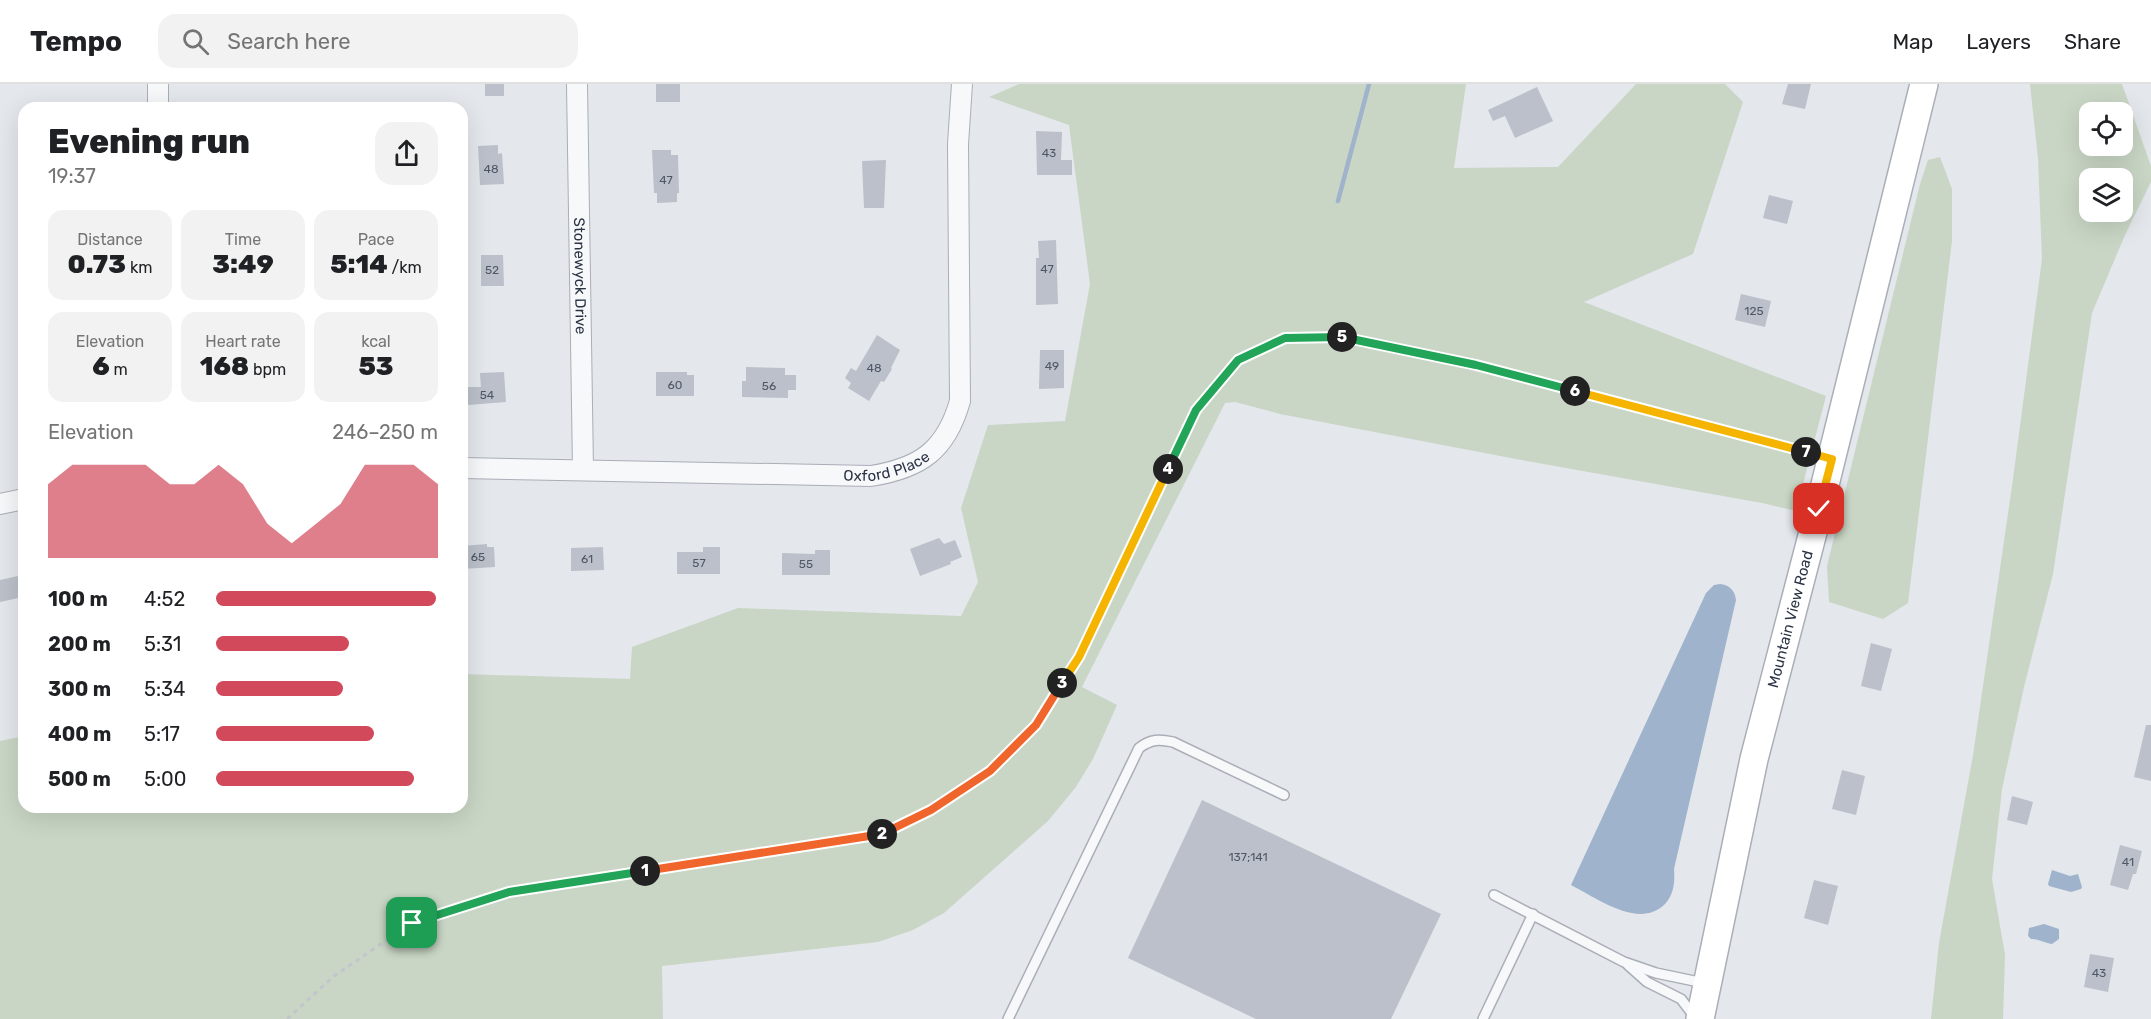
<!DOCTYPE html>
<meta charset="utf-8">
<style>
body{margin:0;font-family:Rubik,sans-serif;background:#f2f2f2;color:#202124;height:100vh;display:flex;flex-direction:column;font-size:22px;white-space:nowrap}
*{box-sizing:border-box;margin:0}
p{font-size:20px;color:#757577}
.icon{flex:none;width:33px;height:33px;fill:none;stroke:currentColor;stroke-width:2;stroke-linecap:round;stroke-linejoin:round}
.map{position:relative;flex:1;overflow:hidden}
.sheet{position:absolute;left:18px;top:18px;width:450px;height:711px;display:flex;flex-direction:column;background:#fff;border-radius:18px;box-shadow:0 6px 24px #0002}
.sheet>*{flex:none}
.buttons{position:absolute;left:2079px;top:18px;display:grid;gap:12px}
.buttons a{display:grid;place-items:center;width:54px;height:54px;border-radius:12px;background:#fff;box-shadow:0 6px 24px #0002;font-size:30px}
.pin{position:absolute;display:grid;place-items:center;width:51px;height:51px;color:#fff;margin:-26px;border-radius:12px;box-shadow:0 3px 9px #0006}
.km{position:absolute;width:30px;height:30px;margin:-15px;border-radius:50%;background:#222;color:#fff;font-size:16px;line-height:30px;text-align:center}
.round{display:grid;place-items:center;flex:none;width:63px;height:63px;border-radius:18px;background:#f2f2f2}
.overview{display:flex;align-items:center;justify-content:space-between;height:102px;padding:0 30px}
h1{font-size:33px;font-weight:800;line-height:45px}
.figures{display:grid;grid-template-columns:repeat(3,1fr);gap:9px;height:102px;padding:6px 30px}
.figures div{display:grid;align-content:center;border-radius:15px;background:#f2f2f2;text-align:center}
.figures b{font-size:26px;font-weight:800}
.figures small{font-size:16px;font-weight:400}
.figures p{font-size:16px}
.chart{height:168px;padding:12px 30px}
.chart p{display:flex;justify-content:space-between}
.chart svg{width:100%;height:108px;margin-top:6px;fill:#d1495b;opacity:.7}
ul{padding:0 30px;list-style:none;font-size:20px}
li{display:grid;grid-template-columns:96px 72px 1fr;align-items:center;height:45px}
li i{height:15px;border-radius:8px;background:#d1495b}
header{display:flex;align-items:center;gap:36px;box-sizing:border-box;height:84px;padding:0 30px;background:#fff;border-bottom:2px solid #e0e0e0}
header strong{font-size:28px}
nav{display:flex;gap:33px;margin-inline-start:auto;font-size:21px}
.search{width:420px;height:54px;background:#f2f2f2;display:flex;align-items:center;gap:15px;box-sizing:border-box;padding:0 21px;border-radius:18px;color:#757577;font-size:22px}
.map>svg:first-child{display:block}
.green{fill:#c9d6c5;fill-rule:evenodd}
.water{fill:#9fb4cc}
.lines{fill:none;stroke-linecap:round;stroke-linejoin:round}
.stream{stroke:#9fb4cc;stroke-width:4.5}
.building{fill:#bbc0ca}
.lane-casing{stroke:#a9aeb7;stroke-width:12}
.street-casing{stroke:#a9aeb7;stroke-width:22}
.secondary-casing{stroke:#a9aeb7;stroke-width:30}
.path{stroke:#c2c5cb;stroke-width:3;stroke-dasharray:4.5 4.5;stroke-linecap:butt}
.lane{stroke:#f7f8fa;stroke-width:9}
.street{stroke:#f7f8fa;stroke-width:20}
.secondary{stroke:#fff;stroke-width:27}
.split-1-casing{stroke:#fff;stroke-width:12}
.split-2-casing{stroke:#fff;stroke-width:12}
.split-3-casing{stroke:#fff;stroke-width:12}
.split-4-casing{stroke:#fff;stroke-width:12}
.split-5-casing{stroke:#fff;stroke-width:12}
.split-6-casing{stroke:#fff;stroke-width:12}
.split-7-casing{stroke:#fff;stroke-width:12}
.split-8-casing{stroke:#fff;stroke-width:12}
.split-1{stroke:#22a559;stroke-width:8}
.split-2{stroke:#f0652b;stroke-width:8}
.split-3{stroke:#f0652b;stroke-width:8}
.split-4{stroke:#f5b400;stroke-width:8}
.split-5{stroke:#22a559;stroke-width:8}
.split-6{stroke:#22a559;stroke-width:8}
.split-7{stroke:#f5b400;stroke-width:8}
.split-8{stroke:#f5b400;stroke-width:8}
.labels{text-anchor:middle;stroke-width:4.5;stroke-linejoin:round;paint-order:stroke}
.number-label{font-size:12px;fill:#4f5766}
.street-label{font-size:15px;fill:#2b3445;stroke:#f4f6f9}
</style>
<header>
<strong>Tempo</strong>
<div class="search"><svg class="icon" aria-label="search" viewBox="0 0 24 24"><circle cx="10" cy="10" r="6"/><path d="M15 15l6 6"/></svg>Search here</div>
<nav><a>Map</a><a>Layers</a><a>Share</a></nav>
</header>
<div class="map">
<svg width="2151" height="935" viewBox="0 0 2151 935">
<rect width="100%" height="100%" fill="#e4e7ec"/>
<g class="green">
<polygon points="1019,0 1466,0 1454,84 1558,83 1636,0 1725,0 1743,18 1693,170 1584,218 1826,312 1796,427 1762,419 1516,375 1280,330 1235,318 1225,319 1082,603 1117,621 1093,675 1076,703 1048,737 944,829 913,846 878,858 662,882 663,935 0,935 0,657 24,652 24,723 462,723 462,590 630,595 632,563 738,524 961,532 978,498 961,424 988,341 1065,337 1090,200 1069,41 989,13"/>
<path d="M 2030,0 L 2122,0 L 2151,82 L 2151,98 L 2125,151 L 2092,229 L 2053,490 L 2024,603 L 2002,705 L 1992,795 L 2005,871 L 2003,935 L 1931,935 L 1939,859 L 1973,671 L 2013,395 L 2042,175 L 2038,75 ZM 2090,28 L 2122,28 L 2122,62 L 2090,62 ZM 2090,94 L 2122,94 L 2122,128 L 2090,128 Z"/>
<polygon points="1940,73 1952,105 1952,157 1908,519 1883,535 1829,518 1827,482 1920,100 1928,76"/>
</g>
<g class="water">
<path d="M 1720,500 C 1729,501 1735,506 1736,516 L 1674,785 C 1675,798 1674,810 1665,820 C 1639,846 1597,814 1571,801 L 1706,509 L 1714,501 Z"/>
<polygon points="2052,786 2070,792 2078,790 2082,803 2081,805 2071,808 2049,802 2048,800"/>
<path d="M 2044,840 L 2059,845 L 2059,855 L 2052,860 C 2044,859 2039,855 2031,855 L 2028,852 L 2029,844 Z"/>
</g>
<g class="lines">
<polyline class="stream" points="1338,117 1369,0"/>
</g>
<g class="building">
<rect x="485" y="0" width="19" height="12"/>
<rect x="656" y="0" width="24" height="18"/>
<polygon points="1788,0 1811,0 1805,25 1782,20"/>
<polygon points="1537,3 1553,37 1515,54 1505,32 1493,37 1488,26"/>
<polygon points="1036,47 1062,48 1061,76 1072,76 1072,91 1037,91"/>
<polygon points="498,61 498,70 502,69 504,100 480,101 478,62"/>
<polygon points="652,66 671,66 671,71 678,71 679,109 677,109 677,118 657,119 657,109 654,109"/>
<polygon points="886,76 884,124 864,124 862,77"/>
<polygon points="1769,111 1793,117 1787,140 1763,134"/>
<polygon points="1056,156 1058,220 1036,221 1036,174 1039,174 1038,157"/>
<polygon points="481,171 503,171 504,202 481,202"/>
<polygon points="1741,210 1771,217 1765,243 1735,236"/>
<polygon points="877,251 900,266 891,284 892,285 884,298 881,297 869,317 848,304 851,299 845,294 851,284 856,287"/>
<polygon points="1040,266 1064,266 1064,304 1039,305"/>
<polygon points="746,283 785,284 785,291 796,291 796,306 788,306 788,314 742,313 742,297 746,297"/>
<polygon points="504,288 506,318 468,321 468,303 481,303 480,289"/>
<polygon points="656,288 687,288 687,291 694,291 694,312 656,312"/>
<polygon points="939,454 944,460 955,456 962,473 950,478 951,480 920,492 910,465"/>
<polygon points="487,460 487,463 494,463 495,483 462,485 462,462"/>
<polygon points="603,463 604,486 571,487 571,464"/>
<polygon points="703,463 720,463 720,490 677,490 677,468 703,468"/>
<polygon points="815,466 830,466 830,491 782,491 782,469 815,470"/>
<polygon points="18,492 23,513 0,518 0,496"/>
<polygon points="1871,559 1892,565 1881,607 1861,602"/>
<polygon points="2146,641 2151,641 2151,697 2134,693"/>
<polygon points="1842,686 1865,692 1856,731 1832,725"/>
<polygon points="2012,712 2033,718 2027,741 2007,736"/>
<polygon points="1202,716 1441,830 1391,935 1256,935 1128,874"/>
<polygon points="2120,761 2142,767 2136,790 2133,790 2128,806 2110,801"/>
<polygon points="1814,796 1838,802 1828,841 1804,834"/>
<polygon points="2090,870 2114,874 2108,908 2084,903"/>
</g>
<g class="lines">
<defs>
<g id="lane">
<polyline points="1494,811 1624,878 1656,889 1704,899"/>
<polyline points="1628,881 1647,898 1681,915 1694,932"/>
<path d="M 1008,935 L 1139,664 C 1151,655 1159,655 1173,658 L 1284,711"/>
<polyline points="1483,935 1533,830"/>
</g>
<g id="street">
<polyline points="158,0 158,24"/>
<path id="s1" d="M 577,0 L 583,385"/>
<path id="s2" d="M 462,384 L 871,392 C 921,384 946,366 960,317 L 958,60 L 962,0"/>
<polyline points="0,420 24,415"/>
</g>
<g id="secondary">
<path id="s3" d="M 1700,935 L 1754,675 L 1819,425 L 1924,0"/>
</g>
</defs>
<use href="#lane" class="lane-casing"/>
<use href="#street" class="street-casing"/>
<use href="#secondary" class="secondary-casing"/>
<polyline class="path" points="287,935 334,892 412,839 509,808 880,751 931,726 990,687 1036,641 1079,573 1196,326 1238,276 1285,254 1345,253 1475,281 1812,370"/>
<use href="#lane" class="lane"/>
<use href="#street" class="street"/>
<use href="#secondary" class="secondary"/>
</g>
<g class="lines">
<defs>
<polyline id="split-1" points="412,839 509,808 645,787"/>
<polyline id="split-2" points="645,787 882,750"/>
<polyline id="split-3" points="882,750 931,726 990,687 1036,641 1062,599"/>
<polyline id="split-4" points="1062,599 1079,573 1168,385"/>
<polyline id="split-5" points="1168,385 1196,326 1238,276 1285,254 1342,253"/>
<polyline id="split-6" points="1342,253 1476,281 1575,307"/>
<polyline id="split-7" points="1575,307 1806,368"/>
<polyline id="split-8" points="1806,368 1832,375 1819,425"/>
</defs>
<use href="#split-1" class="split-1-casing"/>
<use href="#split-2" class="split-2-casing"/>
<use href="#split-3" class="split-3-casing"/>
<use href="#split-4" class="split-4-casing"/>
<use href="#split-5" class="split-5-casing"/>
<use href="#split-6" class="split-6-casing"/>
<use href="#split-7" class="split-7-casing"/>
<use href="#split-8" class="split-8-casing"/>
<use href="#split-1" class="split-1"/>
<use href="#split-2" class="split-2"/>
<use href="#split-3" class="split-3"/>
<use href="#split-4" class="split-4"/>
<use href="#split-5" class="split-5"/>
<use href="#split-6" class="split-6"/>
<use href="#split-7" class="split-7"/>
<use href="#split-8" class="split-8"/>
</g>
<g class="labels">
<g class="number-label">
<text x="1049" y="73">43</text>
<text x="491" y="89">48</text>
<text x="666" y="100">47</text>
<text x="1047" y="189">47</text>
<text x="492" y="190">52</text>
<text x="1754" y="231">125</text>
<text x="1052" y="286">49</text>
<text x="874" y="288">48</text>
<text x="675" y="305">60</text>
<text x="769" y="306">56</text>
<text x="487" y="315">54</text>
<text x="478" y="477">65</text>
<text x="587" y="479">61</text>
<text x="699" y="483">57</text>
<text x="806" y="484">55</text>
<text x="1248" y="777">137;141</text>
<text x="2128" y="782">41</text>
<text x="2099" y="893">43</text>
</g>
<g class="street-label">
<text dy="5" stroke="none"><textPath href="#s1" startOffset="192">Stonewyck Drive</textPath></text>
<text dy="5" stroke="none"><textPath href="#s2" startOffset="426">Oxford Place</textPath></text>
<text dy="5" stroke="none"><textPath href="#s3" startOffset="410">Mountain View Road</textPath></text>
</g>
</g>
</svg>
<div class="buttons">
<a><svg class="icon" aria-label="locate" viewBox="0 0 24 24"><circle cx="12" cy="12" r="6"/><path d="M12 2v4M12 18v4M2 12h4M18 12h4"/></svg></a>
<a><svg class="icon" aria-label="layers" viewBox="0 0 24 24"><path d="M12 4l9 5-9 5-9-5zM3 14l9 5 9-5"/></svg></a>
</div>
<div class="pin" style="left:412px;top:839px;background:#1e9e55"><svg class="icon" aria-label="arrive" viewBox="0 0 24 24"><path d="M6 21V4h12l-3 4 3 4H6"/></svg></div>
<div class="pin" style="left:1819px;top:425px;background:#d93025"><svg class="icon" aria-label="check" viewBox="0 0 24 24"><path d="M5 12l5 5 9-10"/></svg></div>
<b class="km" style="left:645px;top:787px">1</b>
<b class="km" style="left:882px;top:750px">2</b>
<b class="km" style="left:1062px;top:599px">3</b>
<b class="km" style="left:1168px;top:385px">4</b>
<b class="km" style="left:1342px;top:253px">5</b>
<b class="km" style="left:1575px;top:307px">6</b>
<b class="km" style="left:1806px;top:368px">7</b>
<section class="sheet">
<div class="overview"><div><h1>Evening run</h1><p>19:37</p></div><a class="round"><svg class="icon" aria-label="share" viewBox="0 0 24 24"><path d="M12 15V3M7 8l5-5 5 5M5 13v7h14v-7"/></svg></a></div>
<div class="figures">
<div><p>Distance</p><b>0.73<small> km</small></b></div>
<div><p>Time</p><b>3:49</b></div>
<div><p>Pace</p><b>5:14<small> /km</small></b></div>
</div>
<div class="figures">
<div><p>Elevation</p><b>6<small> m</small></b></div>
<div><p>Heart rate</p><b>168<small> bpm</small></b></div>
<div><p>kcal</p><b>53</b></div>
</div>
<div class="chart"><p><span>Elevation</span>246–250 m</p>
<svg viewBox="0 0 160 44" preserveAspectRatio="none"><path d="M0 44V14L10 6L20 6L30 6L40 6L50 14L60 14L70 6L80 14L90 30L100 38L110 30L120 22L130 6L140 6L150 6L160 14V44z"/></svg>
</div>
<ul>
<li><b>100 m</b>4:52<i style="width:99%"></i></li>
<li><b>200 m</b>5:31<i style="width:60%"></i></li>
<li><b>300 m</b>5:34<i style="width:57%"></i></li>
<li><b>400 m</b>5:17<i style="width:71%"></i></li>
<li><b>500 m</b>5:00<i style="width:89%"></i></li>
</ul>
</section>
</div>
